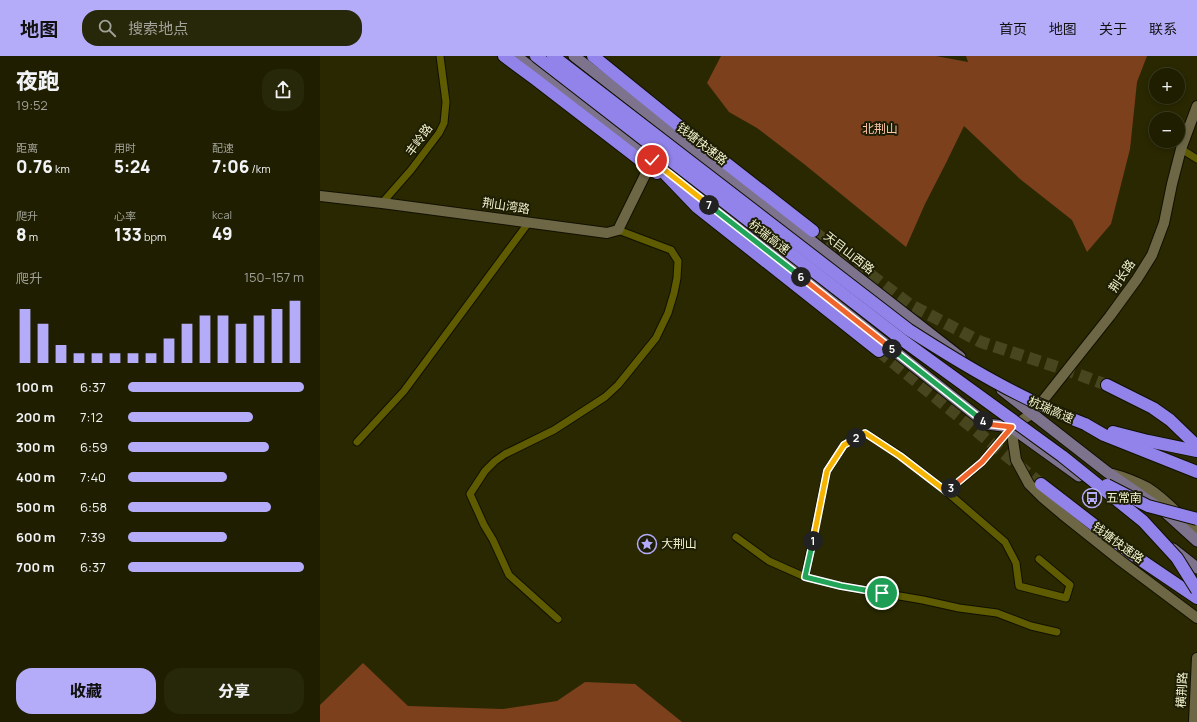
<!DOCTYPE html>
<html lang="zh">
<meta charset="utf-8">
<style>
body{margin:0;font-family:Manrope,"Noto Sans SC",sans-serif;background:#27270a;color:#f1f3f6;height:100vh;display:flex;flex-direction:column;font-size:15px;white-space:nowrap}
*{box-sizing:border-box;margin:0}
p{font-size:13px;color:#a1a299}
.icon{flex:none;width:22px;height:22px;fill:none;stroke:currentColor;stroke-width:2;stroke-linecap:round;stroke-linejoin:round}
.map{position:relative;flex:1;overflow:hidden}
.details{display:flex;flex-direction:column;background:#1f1e00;width:320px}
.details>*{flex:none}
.controls{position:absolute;left:829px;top:12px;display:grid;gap:8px}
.controls a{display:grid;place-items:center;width:36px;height:36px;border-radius:50%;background:#1f1e00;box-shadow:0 2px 6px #0003,0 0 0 1px #3c3c22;font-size:20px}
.pin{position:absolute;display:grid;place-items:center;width:34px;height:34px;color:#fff;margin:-17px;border:2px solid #fff;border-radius:50%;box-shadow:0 1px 4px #0007}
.km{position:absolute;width:20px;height:20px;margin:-10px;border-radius:50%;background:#222;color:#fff;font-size:11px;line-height:20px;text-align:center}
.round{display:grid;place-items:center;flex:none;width:42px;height:42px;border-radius:16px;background:#27270a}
.headline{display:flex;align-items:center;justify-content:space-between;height:68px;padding:0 16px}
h1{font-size:22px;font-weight:800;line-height:30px}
.figures{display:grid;grid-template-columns:repeat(3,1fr);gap:6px;height:68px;padding:4px 16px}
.figures div{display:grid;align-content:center}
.figures b{font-size:17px;font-weight:800}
.figures small{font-size:11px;font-weight:400}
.figures p{font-size:11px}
.chart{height:112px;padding:8px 16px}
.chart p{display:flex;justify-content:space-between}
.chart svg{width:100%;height:72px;margin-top:4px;stroke:#b4acf9;stroke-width:6}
.cta{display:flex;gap:8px;margin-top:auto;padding:8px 16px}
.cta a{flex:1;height:46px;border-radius:16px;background:#b4acf9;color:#111;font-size:16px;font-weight:800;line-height:46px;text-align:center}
.cta a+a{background:#27270a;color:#f1f3f6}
ul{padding:0 16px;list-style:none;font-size:13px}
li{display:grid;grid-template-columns:64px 48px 1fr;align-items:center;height:30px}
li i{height:10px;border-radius:5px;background:#b4acf9}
header{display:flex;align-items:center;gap:24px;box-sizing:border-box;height:56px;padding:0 20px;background:#b4acf9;color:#111}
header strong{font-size:19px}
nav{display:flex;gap:22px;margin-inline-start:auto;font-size:14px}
.search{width:280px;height:36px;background:#27270a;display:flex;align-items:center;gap:10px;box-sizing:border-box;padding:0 14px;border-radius:16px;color:#a1a299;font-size:15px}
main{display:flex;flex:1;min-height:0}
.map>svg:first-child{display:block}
.forest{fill:#7d401c}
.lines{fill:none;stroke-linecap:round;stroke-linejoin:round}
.highway-tunnel{stroke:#47461f;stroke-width:12;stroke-dasharray:12 6;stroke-linecap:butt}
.street-casing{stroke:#111000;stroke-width:9}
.secondary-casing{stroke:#111000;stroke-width:12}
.primary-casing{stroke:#111000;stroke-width:13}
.highway-casing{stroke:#111000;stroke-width:14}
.street{stroke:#5e5b00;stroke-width:7}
.secondary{stroke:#6e6746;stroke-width:10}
.primary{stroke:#7d738d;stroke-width:11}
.highway{stroke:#9283eb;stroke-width:12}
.highway-bridge-casing{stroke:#111000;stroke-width:14;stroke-linecap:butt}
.highway-bridge{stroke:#9283eb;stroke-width:12}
.split-1-casing{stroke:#fff;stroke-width:8}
.split-2-casing{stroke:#fff;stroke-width:8}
.split-3-casing{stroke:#fff;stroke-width:8}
.split-4-casing{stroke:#fff;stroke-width:8}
.split-5-casing{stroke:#fff;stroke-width:8}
.split-6-casing{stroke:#fff;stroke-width:8}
.split-7-casing{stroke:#fff;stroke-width:8}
.split-8-casing{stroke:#fff;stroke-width:8}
.split-1{stroke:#22a559;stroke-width:5}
.split-2{stroke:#f5b400;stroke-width:5}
.split-3{stroke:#f5b400;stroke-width:5}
.split-4{stroke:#f0652b;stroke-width:5}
.split-5{stroke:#22a559;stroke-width:5}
.split-6{stroke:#f0652b;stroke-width:5}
.split-7{stroke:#22a559;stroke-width:5}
.split-8{stroke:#f5b400;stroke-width:5}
.labels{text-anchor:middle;stroke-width:4;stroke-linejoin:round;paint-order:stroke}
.park-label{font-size:12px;fill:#ffc5a8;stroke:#1e1e06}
.street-label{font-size:12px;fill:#f2f3cd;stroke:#1e1e06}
.poi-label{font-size:12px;fill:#f2f3cd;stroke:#1e1e06;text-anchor:start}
</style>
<header>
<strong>地图</strong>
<div class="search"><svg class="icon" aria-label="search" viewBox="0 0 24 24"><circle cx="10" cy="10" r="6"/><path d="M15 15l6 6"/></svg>搜索地点</div>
<nav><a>首页</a><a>地图</a><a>关于</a><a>联系</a></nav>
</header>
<main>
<section class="details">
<div class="headline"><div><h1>夜跑</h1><p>19:52</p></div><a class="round"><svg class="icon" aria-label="share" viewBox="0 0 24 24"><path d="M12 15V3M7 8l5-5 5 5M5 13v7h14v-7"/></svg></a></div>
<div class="figures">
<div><p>距离</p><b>0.76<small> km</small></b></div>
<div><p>用时</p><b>5:24</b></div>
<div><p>配速</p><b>7:06<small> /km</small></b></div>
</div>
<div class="figures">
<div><p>爬升</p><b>8<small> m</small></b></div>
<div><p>心率</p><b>133<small> bpm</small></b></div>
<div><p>kcal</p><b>49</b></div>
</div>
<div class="chart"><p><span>爬升</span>150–157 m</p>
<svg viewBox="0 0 160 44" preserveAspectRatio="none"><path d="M5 44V11M15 44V20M25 44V33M35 44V38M45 44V38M55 44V38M65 44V38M75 44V38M85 44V29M95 44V20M105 44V15M115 44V15M125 44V20M135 44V15M145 44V11M155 44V6"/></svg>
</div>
<ul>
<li><b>100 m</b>6:37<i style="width:100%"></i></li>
<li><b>200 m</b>7:12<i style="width:71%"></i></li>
<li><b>300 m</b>6:59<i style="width:80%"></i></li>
<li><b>400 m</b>7:40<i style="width:56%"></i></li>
<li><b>500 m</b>6:58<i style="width:81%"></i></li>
<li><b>600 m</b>7:39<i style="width:56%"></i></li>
<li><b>700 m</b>6:37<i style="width:100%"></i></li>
</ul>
<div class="cta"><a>收藏</a><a>分享</a></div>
</section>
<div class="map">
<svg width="877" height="666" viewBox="0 0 877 666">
<rect width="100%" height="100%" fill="#292800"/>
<g class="forest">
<polygon points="401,0 616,0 648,6 646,0 827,0 817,26 810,93 791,168 767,196 752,164 700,123 644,70 626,107 605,148 586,191 484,108 437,72 409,56 387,27"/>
<polygon points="43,607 88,650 183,653 237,645 265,626 315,628 362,666 0,666 0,649"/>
</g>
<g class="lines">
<g class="highway-tunnel">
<polyline points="493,175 589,248 661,286 752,316 787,329"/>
<polyline points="559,295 721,428"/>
</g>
<defs>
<g id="street">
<polyline points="861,93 877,103"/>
<polyline points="62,147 91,114 119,77 124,67 126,46 120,0"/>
<polyline points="37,386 84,335 209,166"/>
<polyline points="627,436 662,406 691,371"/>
<polyline points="416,481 449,505 485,521 507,415 524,389 545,377 581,400 627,436 685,486 696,507 699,530 746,542 750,529 719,503"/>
<polyline points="485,521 521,530 603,544 639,552 677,557 711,570 737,576"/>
<polyline points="238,563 189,519 173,484 164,469 150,438 165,415 175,405 185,398 234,374 285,341 298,329 336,282 348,257 354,237 357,222 358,205 351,194 298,174"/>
</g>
<g id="secondary">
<polyline points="877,50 861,93 852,128 844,167 832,199 817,223 790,260 713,357 691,371 696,404 709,428 723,442 742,458 801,505 877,562"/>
<polyline points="0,140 62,147 287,177 298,174 329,111"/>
<path d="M 793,418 C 804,421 817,426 828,432 C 846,443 861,461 877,476"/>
<polyline points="874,666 877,602"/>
</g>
<g id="primary">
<polyline points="196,0 339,109"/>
<polyline points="254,0 640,301"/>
<polyline points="352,119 667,368 691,371 759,420"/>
<polyline points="682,334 787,416 845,456 877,485"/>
<polyline points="853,493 877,512"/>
</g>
<g id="highway">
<polyline points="184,0 215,23 337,117"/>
<polyline points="273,0 384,90 493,175"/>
<polyline points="332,104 377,151 559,295"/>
<polyline points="787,329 833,352 850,364 877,390"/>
<polyline points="765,368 784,379 877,416"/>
<polyline points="793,376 828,385 877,395"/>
<polyline points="721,428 809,496 877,542"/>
</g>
</defs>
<use href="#street" class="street-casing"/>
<use href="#secondary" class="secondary-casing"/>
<use href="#primary" class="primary-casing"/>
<use href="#highway" class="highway-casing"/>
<use href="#street" class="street"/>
<use href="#secondary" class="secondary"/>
<use href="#primary" class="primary"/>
<use href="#highway" class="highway"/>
<defs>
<g id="highway-bridge">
<polyline points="216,0 581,283 742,400 823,465 857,502 877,534"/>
<path d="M 233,0 L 589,274 C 645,310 702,344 765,368"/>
<polyline points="787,429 828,450 877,463"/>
</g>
</defs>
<use href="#highway-bridge" class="highway-bridge-casing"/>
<use href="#highway-bridge" class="highway-bridge"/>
</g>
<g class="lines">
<defs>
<polyline id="split-1" points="493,485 485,521 521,530 562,537"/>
<polyline id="split-2" points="493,485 507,415 524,389 536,382"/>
<polyline id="split-3" points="536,382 545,377 580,400 627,436 631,432"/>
<polyline id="split-4" points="631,432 662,406 692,371 666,368 663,365"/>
<polyline id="split-5" points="572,293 663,365"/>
<polyline id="split-6" points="481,221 572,293"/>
<polyline id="split-7" points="389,149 481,221"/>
<polyline id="split-8" points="332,104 389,149"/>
</defs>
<use href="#split-1" class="split-1-casing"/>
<use href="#split-2" class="split-2-casing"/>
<use href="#split-3" class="split-3-casing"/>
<use href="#split-4" class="split-4-casing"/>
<use href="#split-5" class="split-5-casing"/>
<use href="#split-6" class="split-6-casing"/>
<use href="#split-7" class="split-7-casing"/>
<use href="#split-8" class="split-8-casing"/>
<use href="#split-1" class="split-1"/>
<use href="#split-2" class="split-2"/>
<use href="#split-3" class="split-3"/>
<use href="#split-4" class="split-4"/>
<use href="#split-5" class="split-5"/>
<use href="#split-6" class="split-6"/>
<use href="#split-7" class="split-7"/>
<use href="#split-8" class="split-8"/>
</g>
<defs>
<symbol id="bus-ring" viewBox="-11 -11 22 22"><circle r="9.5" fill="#1e1e06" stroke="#b4acf9" stroke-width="1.5"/><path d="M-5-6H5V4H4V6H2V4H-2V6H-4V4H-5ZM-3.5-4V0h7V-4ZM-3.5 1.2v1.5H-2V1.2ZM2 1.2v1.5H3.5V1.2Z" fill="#b4acf9"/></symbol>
<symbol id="sight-ring" viewBox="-11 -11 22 22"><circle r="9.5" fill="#1e1e06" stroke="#b4acf9" stroke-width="1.5"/><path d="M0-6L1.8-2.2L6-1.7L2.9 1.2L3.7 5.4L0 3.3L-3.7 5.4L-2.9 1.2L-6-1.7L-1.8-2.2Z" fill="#b4acf9"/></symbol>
</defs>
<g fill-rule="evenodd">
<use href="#bus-ring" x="761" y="431" width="22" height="22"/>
<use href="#sight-ring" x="316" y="477" width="22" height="22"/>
</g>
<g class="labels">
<g class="park-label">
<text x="560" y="77">北荆山</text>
</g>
<g class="street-label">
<text transform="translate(99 84) rotate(-54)" y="4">丰岭路</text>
<text transform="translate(382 88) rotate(38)" y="4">钱塘快速路</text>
<text transform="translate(186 150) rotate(8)" y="4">荆山湾路</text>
<text transform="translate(449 181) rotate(38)" y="4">杭瑞高速</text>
<text transform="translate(529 197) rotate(38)" y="4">天目山西路</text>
<text transform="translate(802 220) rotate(-56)" y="4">荆长路</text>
<text transform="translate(731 354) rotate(24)" y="4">杭瑞高速</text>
<text transform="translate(798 487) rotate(36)" y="4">钱塘快速路</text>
<text transform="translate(862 634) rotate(-87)" y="4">横荆路</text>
</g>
<g class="poi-label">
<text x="786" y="446">五常南</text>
<text x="341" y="492">大荆山</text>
</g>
</g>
</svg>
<div class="controls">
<a>+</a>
<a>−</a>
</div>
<div class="pin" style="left:562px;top:537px;background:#1e9e55"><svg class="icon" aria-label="arrive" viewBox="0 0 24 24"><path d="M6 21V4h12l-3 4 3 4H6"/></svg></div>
<div class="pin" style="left:332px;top:104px;background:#d93025"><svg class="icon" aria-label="check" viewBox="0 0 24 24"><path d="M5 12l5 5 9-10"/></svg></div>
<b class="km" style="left:493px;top:485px">1</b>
<b class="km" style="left:536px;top:382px">2</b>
<b class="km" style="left:631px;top:432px">3</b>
<b class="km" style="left:663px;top:365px">4</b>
<b class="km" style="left:572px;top:293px">5</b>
<b class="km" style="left:481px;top:221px">6</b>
<b class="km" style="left:389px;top:149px">7</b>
</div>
</main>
